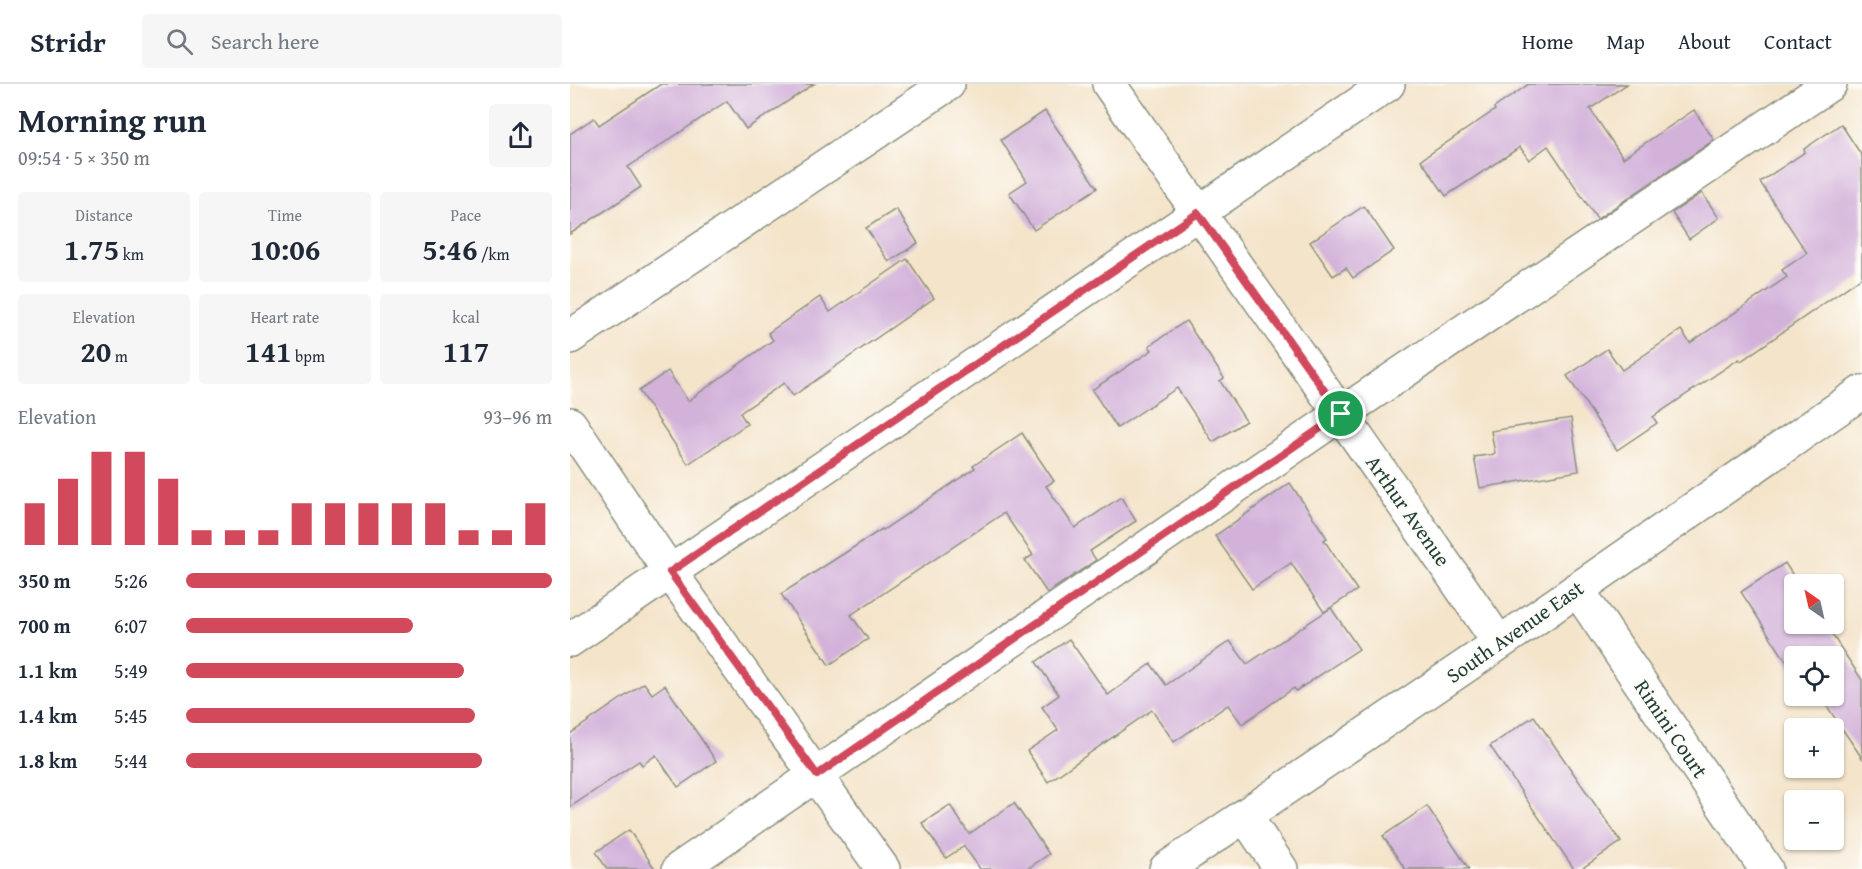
<!DOCTYPE html>
<meta charset="utf-8">
<style>
body{margin:0;font-family:"Gentium Book Plus",serif;background:#f6f6f7;color:#1f2937;height:100vh;display:flex;flex-direction:column;font-size:22px;white-space:nowrap}
*{box-sizing:border-box;margin:0}
p{font-size:20px;color:#747a83}
.icon{flex:none;width:33px;height:33px;fill:none;stroke:currentColor;stroke-width:2;stroke-linecap:round;stroke-linejoin:round}
.map{position:relative;flex:1;overflow:hidden}
.panel{display:flex;flex-direction:column;background:#fff;width:570px}
.panel>*{flex:none}
.needle{width:39px;rotate:326deg}
.buttons{position:absolute;left:1214px;top:490px;display:grid;gap:12px}
.buttons a{display:grid;place-items:center;width:60px;height:60px;border-radius:6px;background:#fff;box-shadow:0 2px 4px #0004;font-size:30px}
.pin{position:absolute;display:grid;place-items:center;width:51px;height:51px;color:#fff;margin:-26px;border:3px solid #fff;border-radius:50%;box-shadow:0 2px 6px #0007}
.round{display:grid;place-items:center;flex:none;width:63px;height:63px;border-radius:6px;background:#f6f6f7}
.head{display:flex;align-items:center;justify-content:space-between;height:102px;padding:0 18px}
h1{font-size:33px;font-weight:700;line-height:45px}
.stats{display:grid;grid-template-columns:repeat(3,1fr);gap:9px;height:102px;padding:6px 18px}
.stats div{display:grid;align-content:center;border-radius:6px;background:#f6f6f7;text-align:center}
.stats b{font-size:30px;font-weight:700}
.stats small{font-size:16px;font-weight:400}
.stats p{font-size:16px}
.chart{height:168px;padding:12px 18px}
.chart p{display:flex;justify-content:space-between}
.chart svg{width:100%;height:108px;margin-top:6px;stroke:#d1495b;stroke-width:6}
ul{padding:0 18px;list-style:none;font-size:20px}
li{display:grid;grid-template-columns:96px 72px 1fr;align-items:center;height:45px}
li i{height:15px;border-radius:8px;background:#d1495b}
header{display:flex;align-items:center;gap:36px;box-sizing:border-box;height:84px;padding:0 30px;background:#fff;border-bottom:2px solid #e0e1e3}
header strong{font-size:28px}
nav{display:flex;gap:33px;margin-inline-start:auto;font-size:21px}
.search{width:420px;height:54px;background:#f6f6f7;display:flex;align-items:center;gap:15px;box-sizing:border-box;padding:0 21px;border-radius:6px;color:#747a83;font-size:22px}
main{display:flex;flex:1;min-height:0}
.map>svg:first-child{display:block}
.building{fill:#d3b2da}
.lines{fill:none;stroke-linecap:round;stroke-linejoin:round}
.minor-casing{stroke:#8a907f;stroke-width:36}
.minor{stroke:#fff;stroke-width:33}
.route-casing{stroke:#fff;stroke-width:12}
.route{stroke:#d1495b;stroke-width:8}
.labels{text-anchor:middle;stroke-width:4.5;stroke-linejoin:round;paint-order:stroke}
.street-label{font-size:21px;fill:#1f3d34;stroke:#fdfcf7}
</style>
<header>
<strong>Stridr</strong>
<div class="search"><svg class="icon" aria-label="search" viewBox="0 0 24 24"><circle cx="10" cy="10" r="6"/><path d="M15 15l6 6"/></svg>Search here</div>
<nav><a>Home</a><a>Map</a><a>About</a><a>Contact</a></nav>
</header>
<main>
<section class="panel">
<div class="head"><div><h1>Morning run</h1><p>09:54 · 5 × 350 m</p></div><a class="round"><svg class="icon" aria-label="share" viewBox="0 0 24 24"><path d="M12 15V3M7 8l5-5 5 5M5 13v7h14v-7"/></svg></a></div>
<div class="stats">
<div><p>Distance</p><b>1.75<small> km</small></b></div>
<div><p>Time</p><b>10:06</b></div>
<div><p>Pace</p><b>5:46<small> /km</small></b></div>
</div>
<div class="stats">
<div><p>Elevation</p><b>20<small> m</small></b></div>
<div><p>Heart rate</p><b>141<small> bpm</small></b></div>
<div><p>kcal</p><b>117</b></div>
</div>
<div class="chart"><p><span>Elevation</span>93–96 m</p>
<svg viewBox="0 0 160 44" preserveAspectRatio="none"><path d="M5 44V27M15 44V17M25 44V6M35 44V6M45 44V17M55 44V38M65 44V38M75 44V38M85 44V27M95 44V27M105 44V27M115 44V27M125 44V27M135 44V38M145 44V38M155 44V27"/></svg>
</div>
<ul>
<li><b>350 m</b>5:26<i style="width:100%"></i></li>
<li><b>700 m</b>6:07<i style="width:62%"></i></li>
<li><b>1.1 km</b>5:49<i style="width:76%"></i></li>
<li><b>1.4 km</b>5:45<i style="width:79%"></i></li>
<li><b>1.8 km</b>5:44<i style="width:81%"></i></li>
</ul>
</section>
<div class="map">
<svg width="1292" height="785" viewBox="0 0 1292 785">
<rect width="100%" height="100%" fill="#fdfcf7"/>
<filter id="ink" filterUnits="userSpaceOnUse"><feTurbulence type="fractalNoise" baseFrequency=".0167" numOctaves="2"/><feDisplacementMap in="SourceGraphic" scale="12" xChannelSelector="R" yChannelSelector="G"/><feConvolveMatrix kernelMatrix="1 2 1 2 8 2 1 2 1" color-interpolation-filters="sRGB"/></filter>
<filter id="wash" filterUnits="userSpaceOnUse"><feTurbulence type="fractalNoise" baseFrequency=".008" numOctaves="4" result="noise"/><feDisplacementMap in="SourceGraphic" scale="24" xChannelSelector="R" yChannelSelector="G"/><feGaussianBlur stdDeviation="1.35" result="paint"/><feColorMatrix in="noise" values="0 0 0 0 0 0 0 0 0 0 0 0 0 0 0 0 0 1.4 0 .05"/><feComposite in="paint" operator="in"/></filter>
<g filter="url(#wash)">
<rect width="100%" height="100%" fill="#f4e4ca"/>
<g id="blocks">
<g class="building">
<polygon points="91,0 244,0 176,45 157,17 58,83 71,103 0,150 0,50 24,34 29,41"/>
<polygon points="959,0 1057,0 1020,25 1053,74 1124,26 1144,56 1027,135 978,62 959,76 950,63 876,112 851,76 925,26 924,24"/>
<polygon points="475,27 527,104 464,146 439,109 457,97 431,56"/>
<polygon points="1271,40 1292,72 1292,193 1171,277 1169,275 1083,333 1087,339 1047,366 997,292 1037,265 1052,286 1111,246 1120,259 1217,193 1212,186 1237,169 1190,98 1235,68 1234,65"/>
<polygon points="1132,109 1149,134 1119,155 1102,129"/>
<polygon points="794,122 824,166 783,194 776,184 763,192 740,158"/>
<polygon points="326,125 348,159 319,178 296,144"/>
<polygon points="337,175 364,214 223,312 214,299 170,329 177,340 118,380 69,307 98,287 118,317 203,256 198,249 250,213 260,228"/>
<polygon points="616,237 654,294 650,297 676,337 643,358 607,304 547,344 522,306 582,266 579,262"/>
<polygon points="1001,334 1009,387 910,404 904,373 925,370 921,347"/>
<polygon points="452,349 484,397 476,402 505,444 551,413 566,437 520,467 526,476 477,509 455,476 463,471 434,429 281,531 298,555 259,581 211,510 312,445 313,446 405,384 403,382"/>
<polygon points="720,399 757,454 754,456 787,506 754,528 721,479 682,505 645,452"/>
<polygon points="1215,479 1229,501 1224,501 1224,540 1255,540 1292,596 1292,674 1250,612 1263,612 1263,573 1224,573 1224,589 1171,508"/>
<polygon points="761,524 789,565 726,607 724,604 672,640 658,621 604,658 582,626 478,698 457,667 488,646 472,623 489,611 466,578 499,555 538,611 581,580 596,601 660,557 677,580"/>
<polygon points="74,599 82,610 95,601 146,677 108,703 86,671 72,681 69,677 0,723 0,650"/>
<polygon points="964,632 1051,758 1011,785 1004,785 920,662"/>
<polygon points="444,719 479,770 457,785 410,785 394,762 376,774 352,739 380,721 399,750"/>
<polygon points="857,722 899,785 835,785 813,752"/>
<polygon points="59,746 85,785 37,785 26,768"/>
</g>
</g>
</g>
<g filter="url(#ink)">
<use href="#blocks" fill-opacity="0" stroke="#8a907f" stroke-width="1.5"/>
<g class="lines">
<defs>
<g id="minor">
<path d="M 539,0 C 668,187 802,371 929,559"/>
<polyline points="0,253 378,0"/>
<polyline points="0,340 100,488 313,785"/>
<polyline points="1007,505 1196,785"/>
<polyline points="0,556 818,0"/>
<polyline points="675,732 711,785"/>
<polyline points="109,785 771,330 1260,0"/>
<polyline points="596,785 959,539 1292,308"/>
</g>
</defs>
<use href="#minor" class="minor-casing"/>
<use href="#minor" class="minor"/>
</g>
</g>
<g class="lines" filter="url(#ink)">
<defs>
<polygon id="route" points="628,129 771,330 247,691 100,488"/>
</defs>
<use href="#route" class="route-casing"/>
<use href="#route" class="route"/>
</g>
<g class="labels">
<g class="street-label">
<text transform="translate(838 427) rotate(55)" y="7">Arthur Avenue</text>
<text transform="translate(945 548) rotate(-35)" y="7">South Avenue East</text>
<text transform="translate(1101 645) rotate(56)" y="7">Rimini Court</text>
</g>
</g>
</svg>
<div class="buttons">
<a><svg class="needle" viewBox="-14 -14 28 28"><path d="M0-13l5 13h-10z" fill="#e53935"/><path d="M0 13l5-13h-10z" fill="#747a83"/></svg></a>
<a><svg class="icon" aria-label="locate" viewBox="0 0 24 24"><circle cx="12" cy="12" r="6"/><path d="M12 2v4M12 18v4M2 12h4M18 12h4"/></svg></a>
<a>+</a>
<a>−</a>
</div>
<div class="pin" style="left:771px;top:330px;background:#1e9e55"><svg class="icon" aria-label="arrive" viewBox="0 0 24 24"><path d="M6 21V4h12l-3 4 3 4H6"/></svg></div>
</div>
</main>
